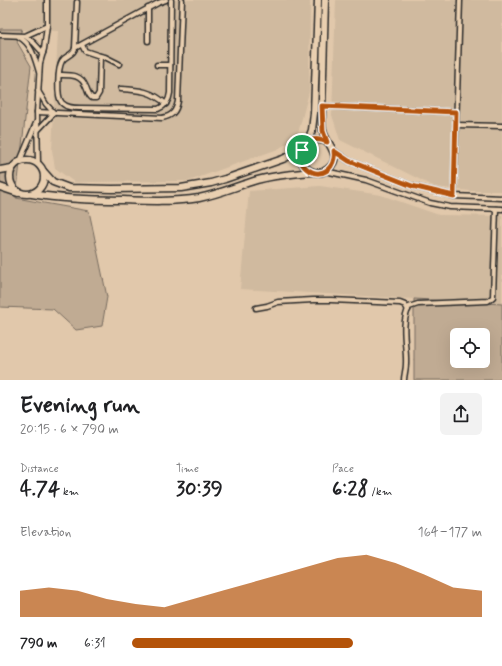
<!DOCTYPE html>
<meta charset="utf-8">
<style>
body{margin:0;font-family:Mynerve,sans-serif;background:#f2f2f2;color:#202124;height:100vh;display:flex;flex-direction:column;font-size:15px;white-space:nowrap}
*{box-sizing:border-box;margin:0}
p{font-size:13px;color:#757577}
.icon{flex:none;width:22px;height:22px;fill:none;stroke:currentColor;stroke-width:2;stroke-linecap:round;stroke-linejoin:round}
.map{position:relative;height:380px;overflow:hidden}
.panel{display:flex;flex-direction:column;background:#fff;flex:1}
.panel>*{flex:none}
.fabs{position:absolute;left:450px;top:328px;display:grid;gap:8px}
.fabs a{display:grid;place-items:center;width:40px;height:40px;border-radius:6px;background:#fff;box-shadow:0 4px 16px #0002;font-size:20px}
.pin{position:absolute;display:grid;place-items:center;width:34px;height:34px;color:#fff;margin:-17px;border:2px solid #fff;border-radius:50%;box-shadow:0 1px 4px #0007}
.round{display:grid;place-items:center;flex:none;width:42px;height:42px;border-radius:6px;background:#f2f2f2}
.summary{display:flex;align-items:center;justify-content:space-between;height:68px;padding:0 20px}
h1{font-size:22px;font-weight:700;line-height:30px}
.stats{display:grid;grid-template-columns:repeat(3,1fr);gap:6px;height:68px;padding:4px 20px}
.stats div{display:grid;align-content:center}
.stats b{font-size:20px;font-weight:700}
.stats small{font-size:11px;font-weight:400}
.stats p{font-size:11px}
.chart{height:112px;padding:8px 20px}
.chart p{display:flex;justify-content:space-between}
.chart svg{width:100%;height:72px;margin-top:4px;fill:#b45309;opacity:.7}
ul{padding:0 20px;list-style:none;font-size:13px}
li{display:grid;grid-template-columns:64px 48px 1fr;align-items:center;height:30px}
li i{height:10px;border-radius:5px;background:#b45309}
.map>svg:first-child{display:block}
.built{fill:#d0ba9f}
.green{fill:#c0ab93;stroke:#766b5f;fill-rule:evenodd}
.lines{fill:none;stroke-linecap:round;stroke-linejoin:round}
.street-casing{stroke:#2b2b2b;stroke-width:7}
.secondary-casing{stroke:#2b2b2b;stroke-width:9}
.street{stroke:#e9cfb0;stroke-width:4}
.secondary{stroke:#e9cfb0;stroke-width:6}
.route-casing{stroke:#fff;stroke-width:8}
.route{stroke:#b45309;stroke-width:5}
</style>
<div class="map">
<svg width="502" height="380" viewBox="0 0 502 380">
<rect width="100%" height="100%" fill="#e1c8ab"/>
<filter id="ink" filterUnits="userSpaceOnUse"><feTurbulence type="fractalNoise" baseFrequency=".025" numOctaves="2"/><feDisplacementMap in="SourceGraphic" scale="8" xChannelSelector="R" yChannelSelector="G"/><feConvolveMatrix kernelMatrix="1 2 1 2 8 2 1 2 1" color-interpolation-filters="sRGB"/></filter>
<g filter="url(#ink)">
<g class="built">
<polygon points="0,0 310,0 309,92 297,137 278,149 189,181 74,182 55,168 52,150 58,31 0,29"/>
<polygon points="336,0 502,0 502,191 470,191 435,187 340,140 332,115"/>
<polygon points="320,186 381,195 439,215 502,216 502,304 240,289 249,191"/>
</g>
<g class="green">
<polygon points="0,29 22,29 17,42 31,66 16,198 89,211 107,297 102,326 76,330 53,309 0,307"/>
<path d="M 414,299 L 502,304 L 502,380 L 414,380 ZM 457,335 L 483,335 L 483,361 L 457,361 Z"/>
</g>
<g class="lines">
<defs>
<g id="street">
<path d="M 166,0 L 158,3 L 75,48 C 74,55 66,55 62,61 C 58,68 56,97 62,103 C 67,108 74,108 80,108 L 158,109 C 166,106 169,101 170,93 L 171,0"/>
<polyline points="0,35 25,36 47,26"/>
<polyline points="25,36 34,43 43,53"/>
<path d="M 19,37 C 32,44 35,59 39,72"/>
<polyline points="148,41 148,8"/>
<polyline points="82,45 85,51 100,56"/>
<polyline points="75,48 77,2"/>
<polyline points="157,65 170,65"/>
<path d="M 59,75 C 71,75 81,74 86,87 C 88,91 88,95 92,98 L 96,98 L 99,93 L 100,56 L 105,57 L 119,64"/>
<path d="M 121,89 C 140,90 152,91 166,104"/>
<polyline points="322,106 456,112"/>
<path d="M 37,112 L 162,118 C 172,116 176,112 178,101 L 182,0"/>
<polyline points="456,125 502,126"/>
<polyline points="37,131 54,113 46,104 38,91"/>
<polyline points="334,151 349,161 412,186 454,196 502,198"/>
<polyline points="20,161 36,123"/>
<polyline points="38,164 37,112 40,63 44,49 47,26 47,0"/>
<polyline points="325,171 366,180 430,203 450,207 502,209"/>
<polyline points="454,196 460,0"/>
<polyline points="256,308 267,306 278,302 313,300 331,300 400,303 405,305 408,310"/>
<path d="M 404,380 C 404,375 406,370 406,364 C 407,346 400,325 409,307 L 418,304 L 488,301 L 493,297 L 496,209"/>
</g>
<g id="secondary">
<path d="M 325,0 L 322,112 C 322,118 322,125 323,131 C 326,144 344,156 328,169 C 317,178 299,169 301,154 C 303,141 316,137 327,142"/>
<polyline points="307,143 312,130 314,113 318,0"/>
<circle cx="27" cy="177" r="17"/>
<polyline points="0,170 12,168"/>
<polyline points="44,172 53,182 69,188 112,189 181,188 211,183 225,179 283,159 302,150"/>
<polyline points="0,187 18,193"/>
<path d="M 32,194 C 62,199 93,200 123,200 C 148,201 174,202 199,198 C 219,194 237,186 257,180 C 275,175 293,174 311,172"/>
</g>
</defs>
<use href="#street" class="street-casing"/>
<use href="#secondary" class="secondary-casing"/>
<use href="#street" class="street"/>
<use href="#secondary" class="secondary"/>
</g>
</g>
<g class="lines" filter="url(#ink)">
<defs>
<path id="route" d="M 322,106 L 456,112 L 454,196 L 412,186 L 349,161 L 334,151 C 335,157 334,161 331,166 C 318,185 288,162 306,144 C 312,138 320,139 327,142 L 323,131 Z"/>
</defs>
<use href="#route" class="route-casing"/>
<use href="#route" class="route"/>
</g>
</svg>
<div class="fabs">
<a><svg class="icon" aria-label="locate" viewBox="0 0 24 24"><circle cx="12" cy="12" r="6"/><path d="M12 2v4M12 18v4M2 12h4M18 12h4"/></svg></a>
</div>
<div class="pin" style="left:302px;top:150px;background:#1e9e55"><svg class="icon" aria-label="arrive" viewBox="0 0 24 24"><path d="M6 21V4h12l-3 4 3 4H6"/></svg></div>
</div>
<section class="panel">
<div class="summary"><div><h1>Evening run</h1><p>20:15 · 6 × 790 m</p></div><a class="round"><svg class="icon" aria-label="share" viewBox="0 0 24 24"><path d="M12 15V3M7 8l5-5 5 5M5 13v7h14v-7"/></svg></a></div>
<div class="stats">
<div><p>Distance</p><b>4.74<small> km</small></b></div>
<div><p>Time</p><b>30:39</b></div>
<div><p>Pace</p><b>6:28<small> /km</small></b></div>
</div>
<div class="chart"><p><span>Elevation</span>164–177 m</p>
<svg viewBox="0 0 160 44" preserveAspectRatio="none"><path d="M0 44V28L10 26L20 28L30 33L40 36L50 38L60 33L70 28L80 23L90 18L100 13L110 8L120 6L130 11L140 18L150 26L160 28V44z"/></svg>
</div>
<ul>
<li><b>790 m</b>6:31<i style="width:63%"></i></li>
</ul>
</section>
